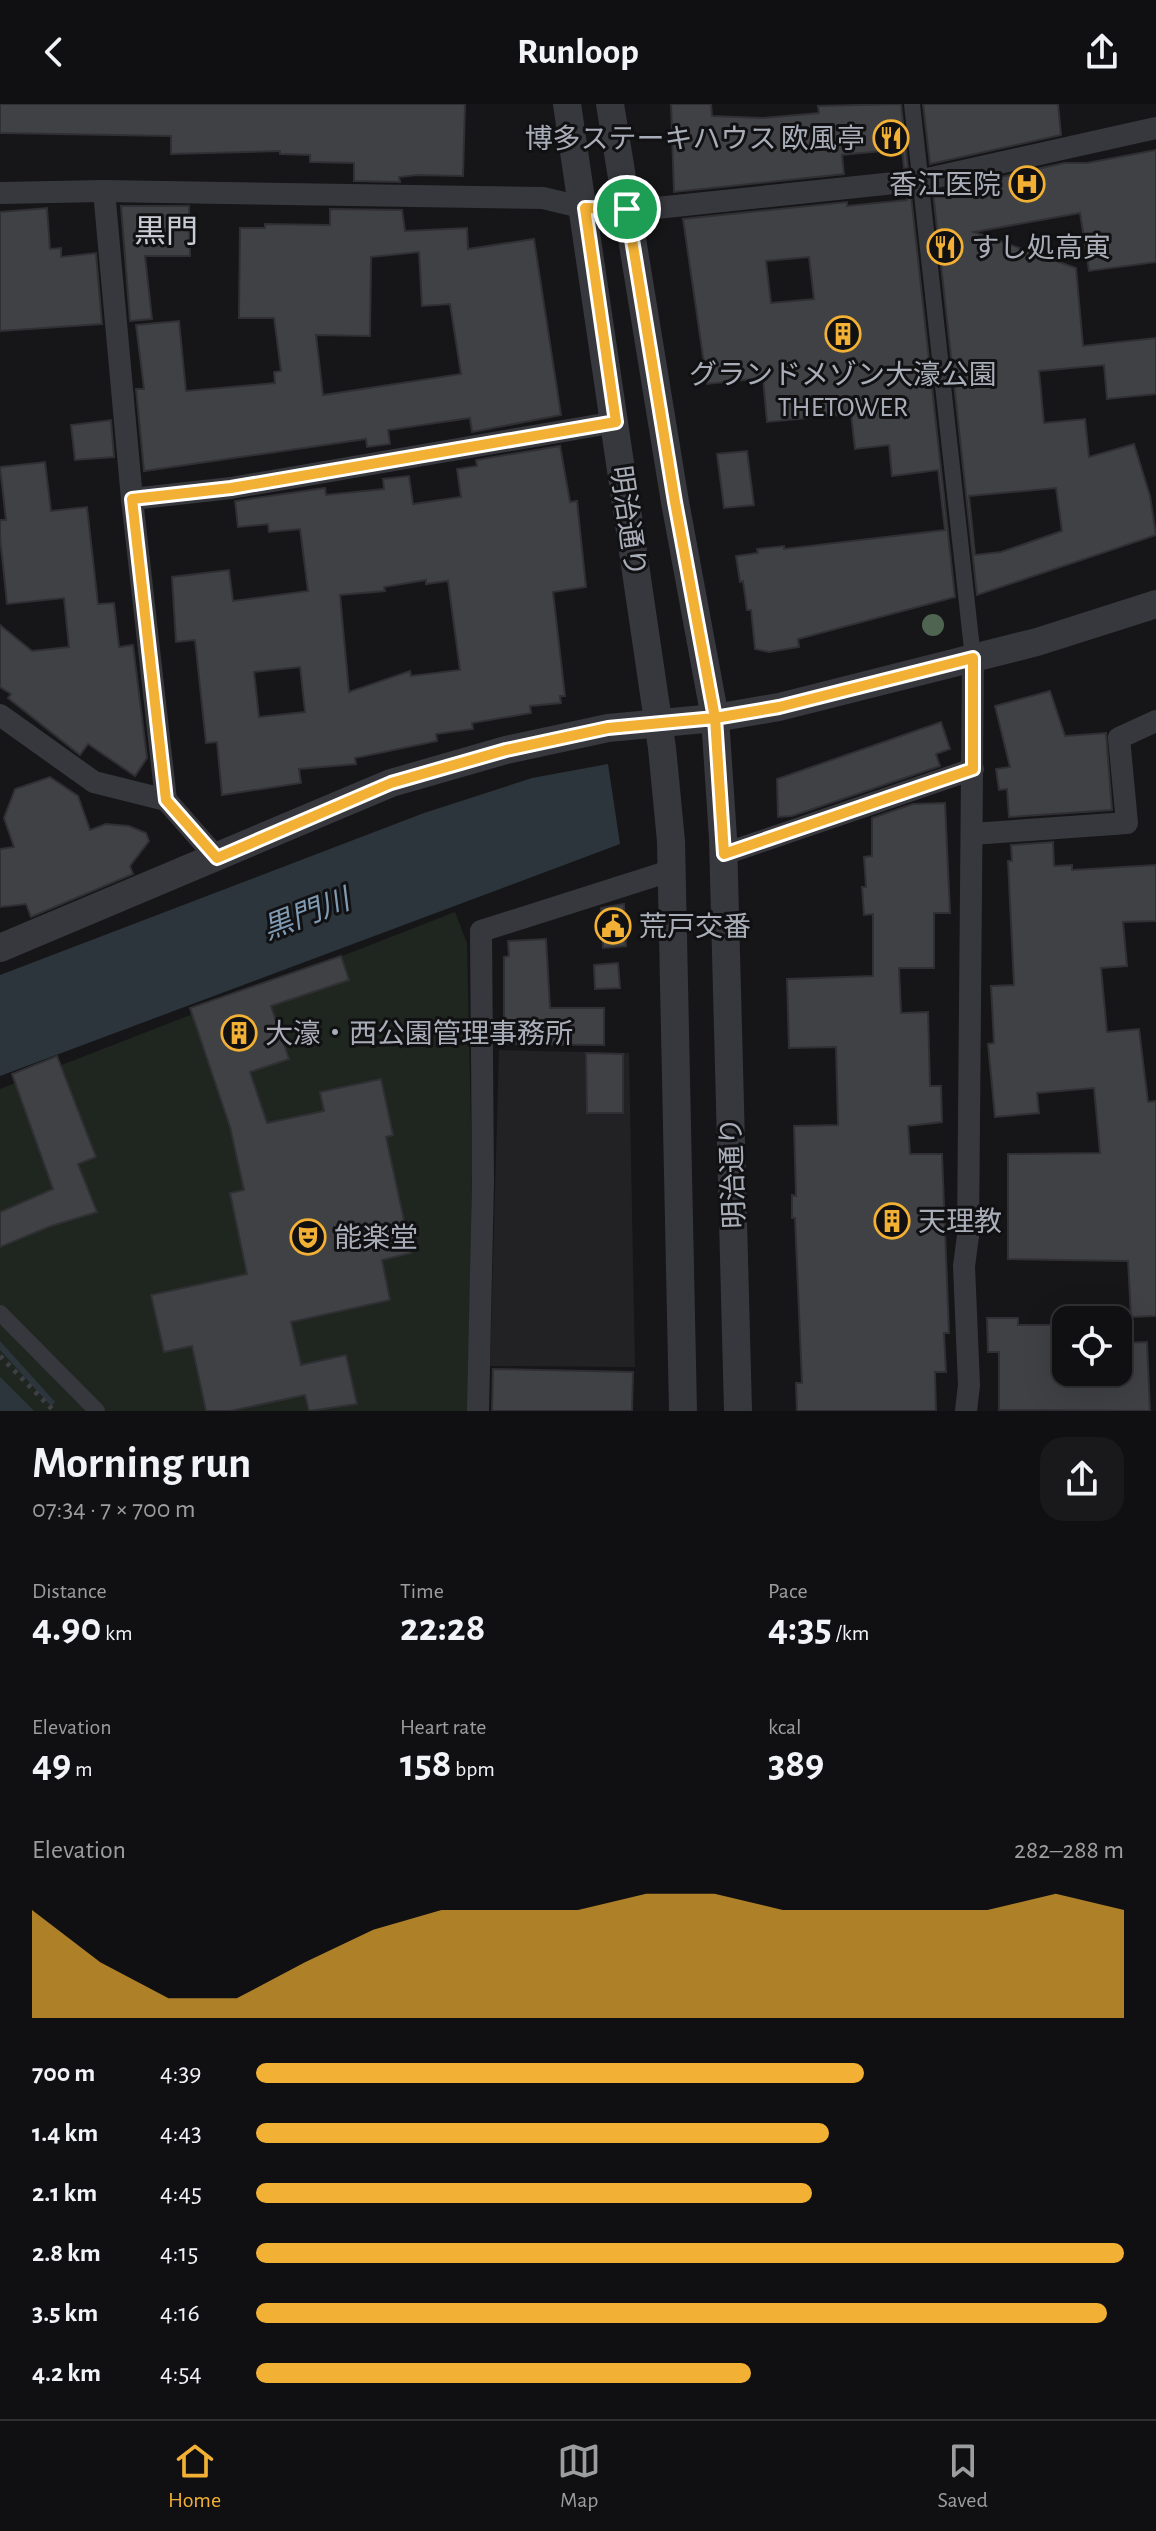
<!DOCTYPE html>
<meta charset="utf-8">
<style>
body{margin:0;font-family:"Alegreya Sans","Noto Sans JP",sans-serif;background:#19191b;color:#f1f3f6;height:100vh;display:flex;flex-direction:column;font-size:30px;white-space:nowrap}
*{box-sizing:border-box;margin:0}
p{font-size:26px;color:#9c9d9f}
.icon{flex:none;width:44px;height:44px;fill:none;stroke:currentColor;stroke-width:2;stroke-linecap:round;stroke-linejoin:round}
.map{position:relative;height:1307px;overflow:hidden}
.panel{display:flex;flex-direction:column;background:#101012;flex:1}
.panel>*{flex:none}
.tools{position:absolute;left:1052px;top:1202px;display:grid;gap:16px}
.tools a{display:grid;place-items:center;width:80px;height:80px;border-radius:16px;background:#101012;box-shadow:0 8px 32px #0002,0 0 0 2px #303032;font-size:40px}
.pin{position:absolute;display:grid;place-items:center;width:68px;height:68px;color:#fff;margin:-34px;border:4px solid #fff;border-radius:50%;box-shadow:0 2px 8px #0007}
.round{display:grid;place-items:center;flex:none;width:84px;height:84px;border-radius:24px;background:#19191b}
.headline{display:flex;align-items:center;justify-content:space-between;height:136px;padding:0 32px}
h1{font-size:44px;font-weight:700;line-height:60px}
.metrics{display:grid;grid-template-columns:repeat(3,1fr);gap:12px;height:136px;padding:8px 32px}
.metrics div{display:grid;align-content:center}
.metrics b{font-size:40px;font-weight:700}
.metrics small{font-size:22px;font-weight:400}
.metrics p{font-size:22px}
.chart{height:224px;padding:16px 32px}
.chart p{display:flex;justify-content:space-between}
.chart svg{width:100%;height:144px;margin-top:8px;fill:#f2b134;opacity:.7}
ul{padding:0 32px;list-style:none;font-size:26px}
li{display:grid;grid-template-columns:128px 96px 1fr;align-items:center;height:60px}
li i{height:20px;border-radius:10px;background:#f2b134}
header{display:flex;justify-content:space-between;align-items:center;height:104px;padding:0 32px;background:#101012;font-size:36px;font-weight:700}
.tabs{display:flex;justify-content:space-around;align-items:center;height:112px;border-top:2px solid #303032;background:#101012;font-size:22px;color:#9c9d9f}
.tabs a{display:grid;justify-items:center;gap:4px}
.tabs .active{color:#f2b134}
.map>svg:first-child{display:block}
.built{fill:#222225}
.green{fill:#1e261f}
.water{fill:#2c353c}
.building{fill:#404145;stroke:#303034;stroke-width:2;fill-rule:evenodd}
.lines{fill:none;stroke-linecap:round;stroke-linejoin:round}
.path{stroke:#3d3f44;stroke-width:5;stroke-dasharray:4 6;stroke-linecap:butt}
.pedestrian{stroke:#37383d;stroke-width:16}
.minor{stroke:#37383d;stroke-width:22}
.tertiary{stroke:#37383d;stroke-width:28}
.tree{fill:#506452}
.route-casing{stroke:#fff;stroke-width:16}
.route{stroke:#f2b134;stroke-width:10}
.labels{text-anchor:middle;stroke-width:6;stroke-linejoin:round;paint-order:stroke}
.poi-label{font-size:28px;fill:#a8adb8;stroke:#111113;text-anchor:start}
.street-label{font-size:28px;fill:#a8adb8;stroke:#111113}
.water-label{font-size:30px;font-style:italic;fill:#7f9bb3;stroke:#111113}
.quarter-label{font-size:32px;fill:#c9ccd4;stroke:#111113}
</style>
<header><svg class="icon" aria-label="back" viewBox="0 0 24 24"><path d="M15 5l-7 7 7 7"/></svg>Runloop<svg class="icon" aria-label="share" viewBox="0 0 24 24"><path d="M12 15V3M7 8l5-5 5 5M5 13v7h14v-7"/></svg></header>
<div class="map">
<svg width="1156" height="1307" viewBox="0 0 1156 1307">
<rect width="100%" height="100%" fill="#161618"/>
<polygon class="built" points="499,946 629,949 635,1263 490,1262"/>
<polygon class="green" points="455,808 467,839 472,1066 468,1307 0,1307 0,985"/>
<g class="water">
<polygon points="608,660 620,740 0,972 0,871 424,709 532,674"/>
<polygon points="0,1237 55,1298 51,1302 0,1246"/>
<polygon points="0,1273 34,1307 0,1307"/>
</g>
<g class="building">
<polygon points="0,0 465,0 463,72 417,71 399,73 400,78 354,77 354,59 310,58 310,51 280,50 280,47 171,50 171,32 0,29"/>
<polygon points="671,0 711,0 712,12 763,14 819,9 818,2 901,0 908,64 904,64 902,45 842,51 844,70 674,88"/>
<polygon points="923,0 1058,0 1061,31 930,60"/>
<path d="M 1156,46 L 1156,158 L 1089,167 L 1080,109 L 974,128 L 1076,164 L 1083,242 L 1156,234 L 1156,290 L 1107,295 L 1104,261 L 1039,267 L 1044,319 L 1085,315 L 1089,353 L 1134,340 L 1150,392 L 1156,431 L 977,491 L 933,88 L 1064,59 L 1087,59 ZM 1056,384 L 1062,427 L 1001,448 L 975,451 L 969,392 Z"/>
<path d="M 911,91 L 955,493 L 798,535 L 799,543 L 769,548 L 755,545 L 751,506 L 747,506 L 743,477 L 740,478 L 736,452 L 758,449 L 757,445 L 784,442 L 784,445 L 945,426 L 938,366 L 892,372 L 889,341 L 855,345 L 851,310 L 767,318 L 763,274 L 707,280 L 683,115 L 847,98 L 847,102 L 907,96 L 907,92 ZM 809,153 L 814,195 L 771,199 L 766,157 Z"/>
<polygon points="121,102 189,102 190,152 145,152 152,215 130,217"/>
<polygon points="47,104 50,145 61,144 61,153 96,149 102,220 0,227 0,108"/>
<path d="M 330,105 L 402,106 L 405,127 L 467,124 L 468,145 L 534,135 L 561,311 L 472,328 L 470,314 L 388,326 L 390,340 L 367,343 L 366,335 L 144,367 L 136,285 L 144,285 L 136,221 L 179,217 L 186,287 L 275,279 L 274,268 L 281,267 L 274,214 L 239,214 L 240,124 L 265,124 L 265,120 L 330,121 ZM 419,148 L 422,202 L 450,200 L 461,270 L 323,291 L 316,231 L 370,232 L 371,153 Z"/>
<polygon points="111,316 114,353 75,356 71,321"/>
<path d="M 560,342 L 570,398 L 577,397 L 586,483 L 553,488 L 565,592 L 560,592 L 561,599 L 530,602 L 531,609 L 472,619 L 473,625 L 436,630 L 437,637 L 355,654 L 356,660 L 299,665 L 301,679 L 222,691 L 217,638 L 206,639 L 195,536 L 176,538 L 172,473 L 229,466 L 233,497 L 308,487 L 300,425 L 269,428 L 268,420 L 238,423 L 235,397 L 325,384 L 326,391 L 384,385 L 383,375 L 409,372 L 413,400 L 461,393 L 457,365 L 477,362 L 476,356 ZM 426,476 L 426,480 L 448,477 L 460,566 L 411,572 L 410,567 L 349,588 L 340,491 L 385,487 L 384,483 ZM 300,563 L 305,608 L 259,613 L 254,568 Z"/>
<polygon points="747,347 754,401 724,404 717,350"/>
<polygon points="45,358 51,407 87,403 98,500 114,499 119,543 133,541 147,654 135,672 88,640 80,651 8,594 11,590 0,583 0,521 32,547 69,543 64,494 7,500 0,433 0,416 6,416 0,363"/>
<polygon points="1050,587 1065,632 1106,629 1112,706 1009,713 1007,685 999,686 996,665 1010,663 995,602"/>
<polygon points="941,618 950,645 936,650 940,662 792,712 778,713 777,675"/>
<polygon points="50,673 78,692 90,726 106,720 129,722 146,729 149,737 130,762 133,770 31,813 26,800 0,803 0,745 14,743 4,714 15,685"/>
<polygon points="945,699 950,809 934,809 934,864 899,864 901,909 928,908 930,982 941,982 942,1018 908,1022 910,1050 942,1050 949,1229 944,1229 946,1268 935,1268 936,1307 797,1307 796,1279 802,1279 795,1114 792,1114 792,1091 796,1092 794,1022 838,1021 836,943 789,944 787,875 873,872 873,810 864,811 862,783 866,783 864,753 872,752 872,714 913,700"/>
<polygon points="1053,738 1054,762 1072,761 1072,766 1156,761 1156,817 1123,818 1127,862 1101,864 1107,928 1139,925 1148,998 1156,997 1156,1212 1131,1213 1128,1157 1008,1155 1008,1050 1100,1049 1094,984 1037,989 1039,1009 995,1013 988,940 994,939 991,882 1014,881 1008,757 1012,757 1011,741"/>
<polygon points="624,800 626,842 603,844 601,804"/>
<polygon points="546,835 550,904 604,904 604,941 504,940 504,853 509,852 508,837"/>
<polygon points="341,852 349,876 271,902 289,955 250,968 267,1019 324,1007 320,988 381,975 393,1031 386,1033 411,1149 382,1156 390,1196 291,1218 301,1261 346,1251 357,1300 309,1307 305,1291 230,1307 206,1307 192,1242 164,1248 151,1191 247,1170 230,1089 244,1086 230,1023 190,904"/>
<polygon points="618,859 620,884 595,885 594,861"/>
<polygon points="586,949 623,950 623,1009 587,1009"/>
<polygon points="57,952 96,1053 78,1060 97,1108 51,1122 0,1143 0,1108 53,1085 12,970"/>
<polygon points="987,1214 1018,1214 1018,1221 1066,1221 1066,1268 1118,1268 1118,1239 1147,1238 1150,1307 999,1306 999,1248 988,1248"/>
<polygon points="493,1265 633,1268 632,1307 492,1307"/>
</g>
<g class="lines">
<polyline class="path" points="0,1252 54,1307"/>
<g class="pedestrian">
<polyline points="912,0 973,554"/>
<polyline points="0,1209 97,1307"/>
</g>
<g class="minor">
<polyline points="104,87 132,395 166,696"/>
<polyline points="0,89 104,87 543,94 585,104 647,105 923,76 1156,24"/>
<polyline points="132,395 231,384 616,318"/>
<polyline points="0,611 94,678 166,696 217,754"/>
<polyline points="972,730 1127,719 1119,634 1156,617"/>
<polyline points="724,750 973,665"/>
<polyline points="478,1307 483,1077 481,827 673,766"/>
<polyline points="966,1307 969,1281 964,1162 968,1132 973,554"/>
</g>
<g class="tertiary">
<polyline points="567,0 662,644 671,737 683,1307"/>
<polyline points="610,0 675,398 715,614 723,734 738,1307"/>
<polyline points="0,844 391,679 506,646 608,624 715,614 779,603 1037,538 1156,500"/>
</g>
</g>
<circle class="tree" cx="933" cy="521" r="11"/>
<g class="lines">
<defs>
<polyline id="route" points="627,105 585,104 616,318 231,384 132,395 166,696 217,754 391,679 506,646 608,624 715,614 779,603 973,554 973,665 724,750 715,614 675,398 627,105"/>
</defs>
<use href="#route" class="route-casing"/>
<use href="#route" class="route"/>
</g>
<defs>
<symbol id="restaurant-ring" viewBox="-11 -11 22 22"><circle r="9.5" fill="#111113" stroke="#f2b134" stroke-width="1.5"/><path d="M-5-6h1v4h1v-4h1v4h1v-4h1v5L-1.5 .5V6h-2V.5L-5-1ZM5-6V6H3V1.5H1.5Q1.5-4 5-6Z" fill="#f2b134"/></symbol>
<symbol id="hospital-ring" viewBox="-11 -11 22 22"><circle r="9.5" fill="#111113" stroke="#f2b134" stroke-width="1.5"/><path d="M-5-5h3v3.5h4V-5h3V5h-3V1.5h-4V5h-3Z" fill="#f2b134"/></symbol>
<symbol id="building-ring" viewBox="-11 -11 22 22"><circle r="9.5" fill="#111113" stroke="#f2b134" stroke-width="1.5"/><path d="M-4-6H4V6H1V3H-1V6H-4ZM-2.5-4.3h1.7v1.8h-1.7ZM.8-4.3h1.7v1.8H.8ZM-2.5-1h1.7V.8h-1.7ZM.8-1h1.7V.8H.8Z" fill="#f2b134"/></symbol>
<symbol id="civic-ring" viewBox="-11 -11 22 22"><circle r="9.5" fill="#111113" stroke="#f2b134" stroke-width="1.5"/><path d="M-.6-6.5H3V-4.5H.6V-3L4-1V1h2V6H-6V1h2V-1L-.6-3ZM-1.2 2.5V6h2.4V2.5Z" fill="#f2b134"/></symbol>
<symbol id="theatre-ring" viewBox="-11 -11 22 22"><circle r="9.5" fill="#111113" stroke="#f2b134" stroke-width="1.5"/><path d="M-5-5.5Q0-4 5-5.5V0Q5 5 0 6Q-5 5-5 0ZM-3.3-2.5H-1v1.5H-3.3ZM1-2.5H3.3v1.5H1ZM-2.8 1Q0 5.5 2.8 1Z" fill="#f2b134"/></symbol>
</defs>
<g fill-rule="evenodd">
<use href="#restaurant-ring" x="871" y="14" width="40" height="40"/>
<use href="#hospital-ring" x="1007" y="60" width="40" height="40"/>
<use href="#restaurant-ring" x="925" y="123" width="40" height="40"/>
<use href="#building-ring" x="823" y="210" width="40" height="40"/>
<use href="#civic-ring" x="593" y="802" width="40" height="40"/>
<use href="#building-ring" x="219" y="909" width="40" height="40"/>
<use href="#building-ring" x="872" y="1097" width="40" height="40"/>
<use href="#theatre-ring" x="288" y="1113" width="40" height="40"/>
</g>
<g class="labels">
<g class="poi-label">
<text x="865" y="44" text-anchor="end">博多ステーキハウス 欧風亭</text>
<text x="1001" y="90" text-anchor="end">香江医院</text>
<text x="971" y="153">すし処高寅</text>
<text x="843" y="280" text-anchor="middle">グランドメゾン大濠公園<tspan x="843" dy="32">THETOWER</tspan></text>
<text x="639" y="832">荒戸交番</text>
<text x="265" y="939">大濠・西公園管理事務所</text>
<text x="918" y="1127">天理教</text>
<text x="334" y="1143">能楽堂</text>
</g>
<g class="street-label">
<text transform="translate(629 417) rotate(82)" y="10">明治通り</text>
<text transform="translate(732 1069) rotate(-92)" y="10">明治通り</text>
</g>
<g class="water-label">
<text transform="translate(306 810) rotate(-21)" y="10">黒門川</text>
</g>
<g class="quarter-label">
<text x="166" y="138">黒門</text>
</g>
</g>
</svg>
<div class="tools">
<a><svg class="icon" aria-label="locate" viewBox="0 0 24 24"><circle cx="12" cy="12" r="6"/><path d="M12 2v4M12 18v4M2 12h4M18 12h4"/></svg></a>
</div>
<div class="pin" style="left:627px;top:105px;background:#1e9e55"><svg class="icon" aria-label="arrive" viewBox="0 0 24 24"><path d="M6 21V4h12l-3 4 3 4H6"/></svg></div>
</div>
<section class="panel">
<div class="headline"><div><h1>Morning run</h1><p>07:34 · 7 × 700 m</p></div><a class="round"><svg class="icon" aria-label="share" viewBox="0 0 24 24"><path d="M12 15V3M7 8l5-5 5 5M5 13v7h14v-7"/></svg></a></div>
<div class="metrics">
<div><p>Distance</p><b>4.90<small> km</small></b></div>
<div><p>Time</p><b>22:28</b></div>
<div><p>Pace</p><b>4:35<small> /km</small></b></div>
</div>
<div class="metrics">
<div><p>Elevation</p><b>49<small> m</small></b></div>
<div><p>Heart rate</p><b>158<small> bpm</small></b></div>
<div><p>kcal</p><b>389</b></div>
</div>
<div class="chart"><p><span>Elevation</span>282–288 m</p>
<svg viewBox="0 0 160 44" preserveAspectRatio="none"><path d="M0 44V11L10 27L20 38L30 38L40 27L50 17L60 11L70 11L80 11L90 6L100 6L110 11L120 11L130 11L140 11L150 6L160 11V44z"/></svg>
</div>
<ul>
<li><b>700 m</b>4:39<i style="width:70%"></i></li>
<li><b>1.4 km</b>4:43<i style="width:66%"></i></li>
<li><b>2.1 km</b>4:45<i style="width:64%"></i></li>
<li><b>2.8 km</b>4:15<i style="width:100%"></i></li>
<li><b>3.5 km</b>4:16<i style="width:98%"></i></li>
<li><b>4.2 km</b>4:54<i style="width:57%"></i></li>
</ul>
</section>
<nav class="tabs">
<a class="active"><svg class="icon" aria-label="home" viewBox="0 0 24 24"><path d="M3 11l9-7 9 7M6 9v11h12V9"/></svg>Home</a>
<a><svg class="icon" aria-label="map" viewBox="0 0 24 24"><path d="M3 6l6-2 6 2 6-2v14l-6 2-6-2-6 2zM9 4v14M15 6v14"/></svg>Map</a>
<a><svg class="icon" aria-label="saved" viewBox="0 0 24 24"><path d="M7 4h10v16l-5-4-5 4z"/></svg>Saved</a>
</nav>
